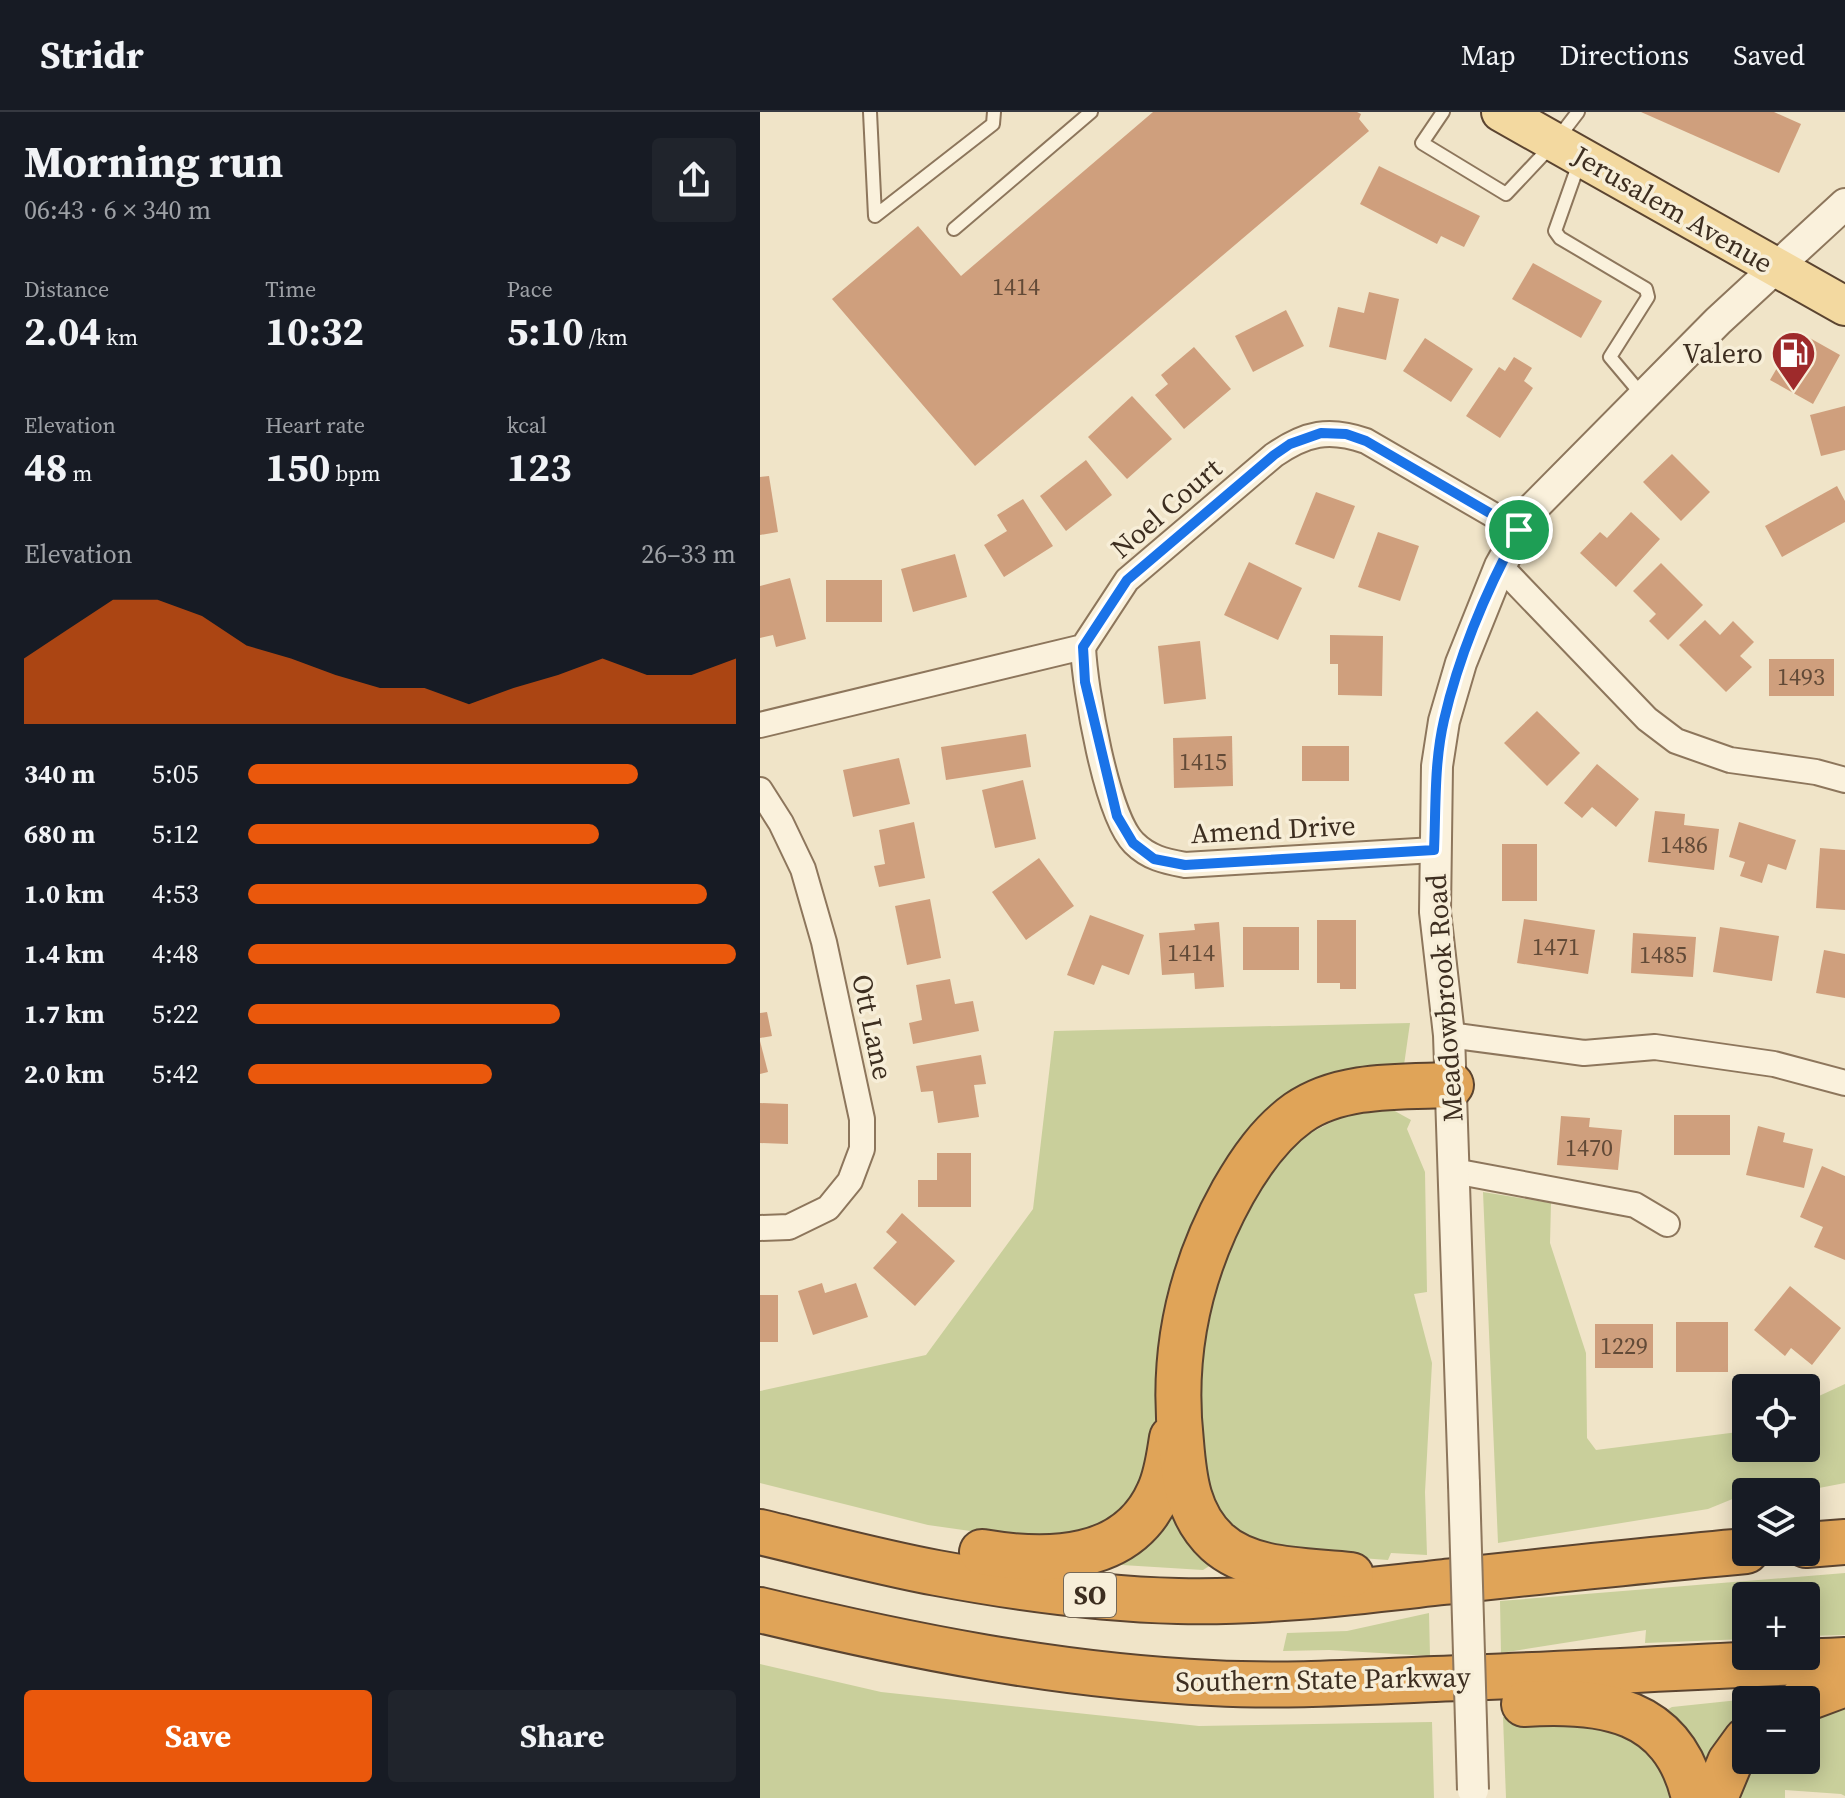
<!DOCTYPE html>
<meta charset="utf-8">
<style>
body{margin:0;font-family:"Source Serif 4",serif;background:#20242c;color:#f1f3f6;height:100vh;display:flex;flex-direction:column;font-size:30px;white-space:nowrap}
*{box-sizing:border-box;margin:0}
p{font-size:26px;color:#9ea1a6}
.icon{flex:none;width:44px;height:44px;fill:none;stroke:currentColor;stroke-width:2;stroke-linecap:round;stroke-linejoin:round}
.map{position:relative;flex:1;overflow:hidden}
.sheet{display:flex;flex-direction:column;background:#171b24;width:760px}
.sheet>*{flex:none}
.fabs{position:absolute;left:972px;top:1262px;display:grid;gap:16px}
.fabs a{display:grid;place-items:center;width:88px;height:88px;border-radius:8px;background:#171b24;box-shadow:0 4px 20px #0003;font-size:40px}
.pin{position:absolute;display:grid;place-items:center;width:68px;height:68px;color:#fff;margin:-34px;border:4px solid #fff;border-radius:50%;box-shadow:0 2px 8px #0007}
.round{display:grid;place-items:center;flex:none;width:84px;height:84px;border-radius:8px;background:#20242c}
.headline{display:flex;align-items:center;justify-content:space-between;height:136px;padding:0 24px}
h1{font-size:44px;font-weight:700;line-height:60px}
.stats{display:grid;grid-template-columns:repeat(3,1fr);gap:12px;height:136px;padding:8px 24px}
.stats div{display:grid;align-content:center}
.stats b{font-size:40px;font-weight:700}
.stats small{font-size:22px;font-weight:400}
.stats p{font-size:22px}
.chart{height:224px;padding:16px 24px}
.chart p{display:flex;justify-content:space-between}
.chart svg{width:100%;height:144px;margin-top:8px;fill:#ea580c;opacity:.7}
.action{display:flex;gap:16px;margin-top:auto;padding:16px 24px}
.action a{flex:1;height:92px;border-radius:8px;background:#ea580c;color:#fff;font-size:32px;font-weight:700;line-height:92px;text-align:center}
.action a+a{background:#20242c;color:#f1f3f6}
ul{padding:0 24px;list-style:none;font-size:26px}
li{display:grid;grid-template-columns:128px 96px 1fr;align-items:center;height:60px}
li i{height:20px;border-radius:10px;background:#ea580c}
header{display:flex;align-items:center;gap:48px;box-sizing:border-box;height:112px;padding:0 40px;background:#171b24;border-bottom:2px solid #363941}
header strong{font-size:38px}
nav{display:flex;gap:44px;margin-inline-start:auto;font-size:28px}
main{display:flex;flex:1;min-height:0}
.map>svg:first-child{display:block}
.green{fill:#c9cf9b}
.building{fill:#cf9f7d}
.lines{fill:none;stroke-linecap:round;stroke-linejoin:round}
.service-casing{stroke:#8d765c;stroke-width:16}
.minor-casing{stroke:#8d765c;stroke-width:28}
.tertiary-casing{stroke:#8d765c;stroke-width:34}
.primary-casing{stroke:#5b4430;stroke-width:42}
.motorway-casing{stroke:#5b4430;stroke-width:48}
.service{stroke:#faf1dc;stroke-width:12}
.minor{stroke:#faf1dc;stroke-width:24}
.tertiary{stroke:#faf1dc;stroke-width:30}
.primary{stroke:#f3d9a0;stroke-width:38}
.motorway{stroke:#e0a458;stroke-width:44}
.tertiary-bridge-casing{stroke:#8d765c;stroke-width:34;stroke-linecap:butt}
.tertiary-bridge{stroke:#faf1dc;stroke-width:30}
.route-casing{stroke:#fff;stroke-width:16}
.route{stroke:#1a73e8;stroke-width:10}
.labels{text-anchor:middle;stroke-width:7;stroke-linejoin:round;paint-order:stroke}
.number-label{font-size:24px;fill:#624a37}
.shield{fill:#f7eed8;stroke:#756857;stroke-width:2}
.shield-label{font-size:26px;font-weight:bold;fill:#3d2e20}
.street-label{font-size:28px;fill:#3d2e20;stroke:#f7eed8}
.poi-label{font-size:28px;fill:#3d2e20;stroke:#f7eed8;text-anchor:end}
</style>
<header>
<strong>Stridr</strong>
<nav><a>Map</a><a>Directions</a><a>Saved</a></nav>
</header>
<main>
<section class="sheet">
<div class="headline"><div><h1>Morning run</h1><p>06:43 · 6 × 340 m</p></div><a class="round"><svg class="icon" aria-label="share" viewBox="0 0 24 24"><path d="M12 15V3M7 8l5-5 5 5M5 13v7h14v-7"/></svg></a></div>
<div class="stats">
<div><p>Distance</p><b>2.04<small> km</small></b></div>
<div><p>Time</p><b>10:32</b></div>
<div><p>Pace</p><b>5:10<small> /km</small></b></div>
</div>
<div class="stats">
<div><p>Elevation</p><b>48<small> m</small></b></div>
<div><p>Heart rate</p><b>150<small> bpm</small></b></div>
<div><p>kcal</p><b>123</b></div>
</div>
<div class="chart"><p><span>Elevation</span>26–33 m</p>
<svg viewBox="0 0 160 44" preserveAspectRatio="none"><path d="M0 44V24L10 15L20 6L30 6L40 11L50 20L60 24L70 29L80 33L90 33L100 38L110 33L120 29L130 24L140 29L150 29L160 24V44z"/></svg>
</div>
<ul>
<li><b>340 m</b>5:05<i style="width:80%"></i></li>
<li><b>680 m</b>5:12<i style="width:72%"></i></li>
<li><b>1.0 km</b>4:53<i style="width:94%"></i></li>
<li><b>1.4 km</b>4:48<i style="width:100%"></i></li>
<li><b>1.7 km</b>5:22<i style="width:64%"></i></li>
<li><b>2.0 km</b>5:42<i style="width:50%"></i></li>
</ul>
<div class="action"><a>Save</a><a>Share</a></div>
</section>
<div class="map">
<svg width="1085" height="1686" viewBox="0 0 1085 1686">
<rect width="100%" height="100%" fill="#f0e4c8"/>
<g class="green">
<polygon points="650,911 644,953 507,1008 405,1342 378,1393 340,1419 289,1430 168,1413 0,1371 0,1279 166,1243 273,1097 294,919"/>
<polygon points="595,998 633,998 651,1008 647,1017 665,1060 667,1180 654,1182 672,1251 665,1380 667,1443 631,1441 628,1448 518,1440 477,1423 443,1381 438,1249 469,1126 533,1030"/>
<polygon points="723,1080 791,1091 790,1131 826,1241 827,1326 836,1338 986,1319 986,1336 1046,1336 1046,1290 1085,1272 1085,1371 1038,1380 998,1380 997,1377 948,1397 738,1431"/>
<polygon points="416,1386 451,1453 443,1458 362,1453 356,1450"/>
<polygon points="1085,1461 1085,1523 1046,1524 1046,1484 986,1484 986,1527 885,1531 886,1518 741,1541 740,1489"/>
<polygon points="669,1501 670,1544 569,1538 523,1539 527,1521 587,1519"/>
<polygon points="0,1552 121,1580 439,1614 672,1610 674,1686 0,1686"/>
<polygon points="1017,1584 1017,1588 986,1588 986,1615 946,1666 905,1599 912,1595"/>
<polygon points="1085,1589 1085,1684 1081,1682 1025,1678 1025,1686 973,1686 992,1648 1046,1648 1046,1602"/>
<polygon points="833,1603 881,1623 921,1686 746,1686 743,1605"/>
</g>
<g class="building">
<polygon points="393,0 597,0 601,2 599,7 609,19 215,354 72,187 158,114 201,164"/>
<polygon points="881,0 1014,0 1041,12 1019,61"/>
<polygon points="619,54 720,104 704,135 681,124 677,132 600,92"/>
<polygon points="773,151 842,189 821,226 752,187"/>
<polygon points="609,180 639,187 626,248 569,235 578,195 604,201"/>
<polygon points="526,198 544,234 493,260 475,224"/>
<polygon points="1048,225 1080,243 1053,292 1010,268 1024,244 1034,250"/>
<polygon points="665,226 713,257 691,290 643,259"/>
<polygon points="434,235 471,277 424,317 395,283 408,272 401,263"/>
<polygon points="754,245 772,256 764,269 773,276 740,326 706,304 739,255 745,259"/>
<polygon points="372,284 412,327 367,367 328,325"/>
<polygon points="1085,294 1085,338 1061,344 1050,303"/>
<polygon points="912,342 950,380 921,409 883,370"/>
<polygon points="326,348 352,383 306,419 280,384"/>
<polygon points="9,364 18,420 0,423 0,365"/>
<polygon points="1077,374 1085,389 1085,410 1022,445 1005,414"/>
<polygon points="556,380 595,394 574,447 535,432"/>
<polygon points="263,387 293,434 244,465 224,433 247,419 237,403"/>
<polygon points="871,400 900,427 856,475 820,441 840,420 847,426"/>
<polygon points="618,420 659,434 640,489 598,475"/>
<polygon points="195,442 207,485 153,500 141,457"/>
<polygon points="489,450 542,476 518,528 464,503"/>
<polygon points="901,451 943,493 908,528 889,509 896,502 873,479"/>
<polygon points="30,466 46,527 16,535 13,523 0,526 0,474"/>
<rect x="66" y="468" width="56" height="42"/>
<polygon points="945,508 960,523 973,509 994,530 980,544 992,555 966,580 919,533"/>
<polygon points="570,523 623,524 622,584 578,583 578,552 570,552"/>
<polygon points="440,529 446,587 404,592 398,534"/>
<rect x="1009" y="547" width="65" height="37"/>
<polygon points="777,599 820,641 787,674 744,631"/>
<polygon points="266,622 271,655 186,668 181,635"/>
<polygon points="472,624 473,674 414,676 413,626"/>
<rect x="542" y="634" width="47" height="35"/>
<polygon points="139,646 150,692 93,705 83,658"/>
<polygon points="837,652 879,687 856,715 832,695 822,706 804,691"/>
<polygon points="263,668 276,727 235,736 222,678"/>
<polygon points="895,699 925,702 924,713 959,717 954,758 888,750"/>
<polygon points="154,710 165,766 119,775 114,754 125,752 119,718"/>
<polygon points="979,710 1036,728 1026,758 1008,752 1002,771 980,764 985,750 969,745"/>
<rect x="742" y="732" width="35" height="57"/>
<polygon points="1060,736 1085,738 1085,798 1056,796"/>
<polygon points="279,746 314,794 266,828 232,780"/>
<polygon points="170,787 181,846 147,853 135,794"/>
<polygon points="330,803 384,823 369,863 342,853 334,873 307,863"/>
<polygon points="764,807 835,818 828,862 757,851"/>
<polygon points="557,808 596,808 596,877 580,877 580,871 557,871"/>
<polygon points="459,810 464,875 435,877 434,861 402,863 399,821 435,818 434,812"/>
<rect x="483" y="815" width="56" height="43"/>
<polygon points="960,815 1019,824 1012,869 953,860"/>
<polygon points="873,821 936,825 933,865 871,861"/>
<polygon points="1064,838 1085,842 1085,886 1056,881"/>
<polygon points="190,867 195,892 213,889 219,919 153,932 149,911 162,908 156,873"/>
<polygon points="7,900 12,924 0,926 0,901"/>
<polygon points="0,929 8,960 0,962"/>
<polygon points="221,943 226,972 214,973 219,1005 178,1011 173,979 161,980 156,954"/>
<polygon points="0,991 28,992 28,1032 0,1031"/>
<rect x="914" y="1003" width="56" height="40"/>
<polygon points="801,1004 830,1006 829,1015 862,1018 858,1058 797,1053"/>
<polygon points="998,1014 1025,1021 1023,1030 1053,1037 1044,1076 986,1063"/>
<polygon points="177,1041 211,1041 211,1095 158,1095 158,1068 177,1068"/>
<polygon points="1062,1054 1085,1064 1085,1148 1054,1135 1063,1115 1040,1105"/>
<polygon points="142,1101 195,1149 155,1194 113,1156 137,1130 126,1120"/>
<polygon points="62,1171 65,1181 96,1171 108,1205 53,1223 38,1179"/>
<polygon points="1030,1174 1081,1216 1052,1253 1031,1236 1025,1244 994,1218"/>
<rect x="0" y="1183" width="18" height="47"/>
<rect x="916" y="1210" width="52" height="50"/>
<rect x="835" y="1212" width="58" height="44"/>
</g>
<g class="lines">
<defs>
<g id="service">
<polyline points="110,0 115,104 233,12 234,0"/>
<polyline points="683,0 662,31 746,82 795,30 818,0"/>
<polyline points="819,51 795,119 800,126 886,177 888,185 850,245 882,283"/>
<polyline points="194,117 331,0"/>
</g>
<g id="minor">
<polyline points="740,454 887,607 916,629 970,648 1056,660 1085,668"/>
<path d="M 323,535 C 325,577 346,703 374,731 C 389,746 405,749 425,753 L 674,738"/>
<path d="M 0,613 L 323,535 L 367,468 L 514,343 C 546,321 569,316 606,329 L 759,418"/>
<polyline points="0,678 21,711 43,757 64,830 102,1007 102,1037 90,1069 68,1096 29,1115 0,1116"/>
<polyline points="689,923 824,941 895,935 1014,952 1085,971"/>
<polyline points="694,1059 875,1093 907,1112"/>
</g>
<polyline id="tertiary" points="704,1372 689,923 675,800 677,654 684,609 701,551 740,454 772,397 958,209 1085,92"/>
<polyline id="primary" points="741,0 1085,194"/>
<g id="motorway">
<path d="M 0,1420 C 59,1434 118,1450 177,1461 C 257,1476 337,1487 418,1489 C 509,1491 594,1480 684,1470 C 785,1459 885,1448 986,1439"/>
<polyline points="1046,1433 1085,1430"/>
<path d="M 222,1440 C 287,1451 368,1451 399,1380 C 407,1363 409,1344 412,1326"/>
<path d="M 591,1463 C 548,1458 491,1461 457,1430 C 428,1403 424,1367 421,1330 C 411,1241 429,1159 473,1080 C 490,1050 510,1021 538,1001 C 581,971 641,975 691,973"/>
<path d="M 0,1498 C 149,1534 299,1564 452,1571 C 527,1575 601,1570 675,1567 C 812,1562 948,1554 1085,1548"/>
<polyline points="1042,1588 1085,1572"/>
<path d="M 764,1592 C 842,1587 914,1596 934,1686"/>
<polyline points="955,1686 970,1650 986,1628"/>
</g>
</defs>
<use href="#service" class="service-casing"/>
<use href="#minor" class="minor-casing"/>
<use href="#tertiary" class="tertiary-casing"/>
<use href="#primary" class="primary-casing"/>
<use href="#motorway" class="motorway-casing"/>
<use href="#service" class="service"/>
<use href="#minor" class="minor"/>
<use href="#tertiary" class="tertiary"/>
<use href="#primary" class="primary"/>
<use href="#motorway" class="motorway"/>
<defs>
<polyline id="tertiary-bridge" points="704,1372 713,1678"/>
</defs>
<use href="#tertiary-bridge" class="tertiary-bridge-casing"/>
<use href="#tertiary-bridge" class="tertiary-bridge"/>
</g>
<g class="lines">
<defs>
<path id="route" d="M 561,321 L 586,322 L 606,329 L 759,418 C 727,477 699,543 684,608 C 674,651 676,695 674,738 L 425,753 L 394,747 L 373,731 L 357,704 L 325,570 L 323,535 L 367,468 L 514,343 L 530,332 Z"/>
</defs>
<use href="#route" class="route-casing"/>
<use href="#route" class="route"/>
</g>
<defs>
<symbol id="fuel-pin" viewBox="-11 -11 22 30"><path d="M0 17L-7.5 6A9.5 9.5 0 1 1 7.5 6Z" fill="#9e2a2b" stroke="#f7eed8"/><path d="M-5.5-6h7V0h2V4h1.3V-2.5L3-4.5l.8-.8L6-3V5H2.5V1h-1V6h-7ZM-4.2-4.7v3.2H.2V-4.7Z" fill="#fff"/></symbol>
</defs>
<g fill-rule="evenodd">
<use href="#fuel-pin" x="1008" y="216" width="51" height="69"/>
</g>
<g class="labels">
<g class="number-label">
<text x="256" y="183">1414</text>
<text x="1041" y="573">1493</text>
<text x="443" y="658">1415</text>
<text x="924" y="741">1486</text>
<text x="796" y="843">1471</text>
<text x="431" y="849">1414</text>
<text x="903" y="851">1485</text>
<text x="829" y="1044">1470</text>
<text x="864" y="1242">1229</text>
</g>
<rect class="shield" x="304" y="1461" width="52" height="44" rx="6"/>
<g class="shield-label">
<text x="330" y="1492">SO</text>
</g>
<g class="street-label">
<text transform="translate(913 97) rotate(30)" y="10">Jerusalem Avenue</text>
<text transform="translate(406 396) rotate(-41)" y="10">Noel Court</text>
<text transform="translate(513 717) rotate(-3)" y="10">Amend Drive</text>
<text transform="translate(684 886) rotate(-94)" y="10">Meadowbrook Road</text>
<text transform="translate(113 915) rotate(78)" y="10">Ott Lane</text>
<text transform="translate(563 1567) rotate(-1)" y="10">Southern State Parkway</text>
</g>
<g class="poi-label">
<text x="1003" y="251">Valero</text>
</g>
</g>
</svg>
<div class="fabs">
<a><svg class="icon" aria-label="locate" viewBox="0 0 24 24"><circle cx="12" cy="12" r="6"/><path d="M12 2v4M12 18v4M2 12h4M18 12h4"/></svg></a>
<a><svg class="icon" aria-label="layers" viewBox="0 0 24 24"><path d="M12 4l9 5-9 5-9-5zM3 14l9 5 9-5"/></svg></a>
<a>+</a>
<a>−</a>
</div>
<div class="pin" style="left:759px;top:418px;background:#1e9e55"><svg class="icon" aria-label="arrive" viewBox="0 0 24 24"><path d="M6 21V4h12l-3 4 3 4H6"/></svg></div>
</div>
</main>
